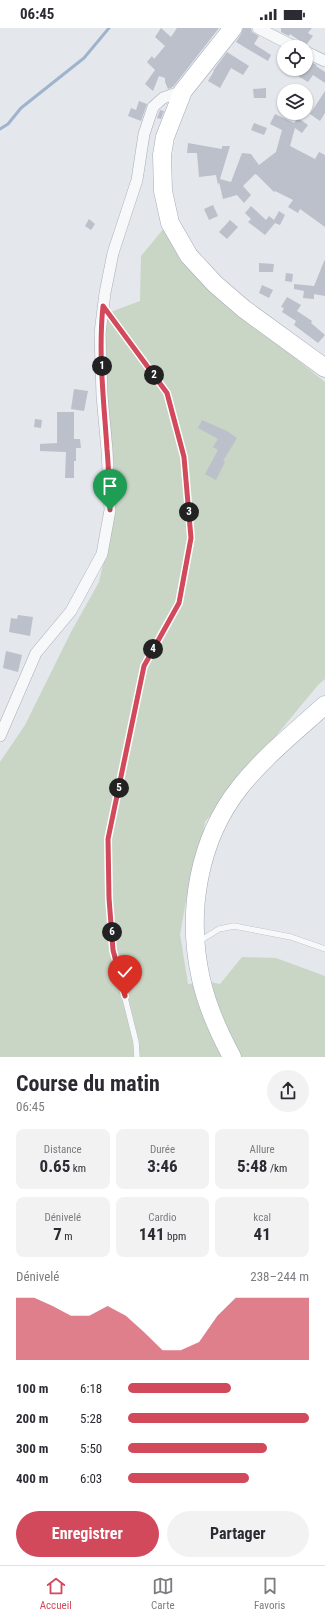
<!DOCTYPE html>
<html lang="fr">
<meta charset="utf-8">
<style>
body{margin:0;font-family:"Roboto Condensed",sans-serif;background:#f2f2f3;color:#2b2b33;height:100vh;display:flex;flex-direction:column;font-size:15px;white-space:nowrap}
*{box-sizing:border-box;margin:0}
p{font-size:13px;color:#7c7c81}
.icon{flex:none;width:22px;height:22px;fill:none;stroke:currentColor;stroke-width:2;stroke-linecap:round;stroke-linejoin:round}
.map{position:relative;height:1029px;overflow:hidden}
.panel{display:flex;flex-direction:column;background:#fff;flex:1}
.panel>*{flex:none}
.buttons{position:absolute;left:277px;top:12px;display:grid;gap:8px}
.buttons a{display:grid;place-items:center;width:36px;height:36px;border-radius:50%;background:#fff;box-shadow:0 1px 3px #0004;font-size:20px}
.pin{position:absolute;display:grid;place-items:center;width:34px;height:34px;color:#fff;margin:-41px -17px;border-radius:50% 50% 50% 0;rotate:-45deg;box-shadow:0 0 4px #0007}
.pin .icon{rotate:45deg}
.km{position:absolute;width:20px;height:20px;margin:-10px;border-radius:50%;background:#222;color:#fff;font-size:11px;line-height:20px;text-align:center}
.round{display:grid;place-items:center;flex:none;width:42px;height:42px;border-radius:21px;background:#f2f2f3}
.headline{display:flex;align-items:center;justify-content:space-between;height:68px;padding:0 16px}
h1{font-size:22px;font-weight:700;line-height:30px}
.metrics{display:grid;grid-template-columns:repeat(3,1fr);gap:6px;height:68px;padding:4px 16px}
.metrics div{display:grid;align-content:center;border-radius:8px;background:#f2f2f3;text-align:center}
.metrics b{font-size:17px;font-weight:700}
.metrics small{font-size:11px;font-weight:400}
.metrics p{font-size:11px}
.chart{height:112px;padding:8px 16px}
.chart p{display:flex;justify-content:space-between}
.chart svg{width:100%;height:72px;margin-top:4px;fill:#d1495b;opacity:.7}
.action{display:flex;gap:8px;margin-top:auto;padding:8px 16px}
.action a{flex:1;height:46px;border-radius:24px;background:#d1495b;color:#fff;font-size:16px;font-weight:700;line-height:46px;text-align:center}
.action a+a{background:#f2f2f3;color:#2b2b33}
ul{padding:0 16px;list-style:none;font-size:13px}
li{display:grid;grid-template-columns:64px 48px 1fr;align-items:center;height:30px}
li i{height:10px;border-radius:5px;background:#d1495b}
.status{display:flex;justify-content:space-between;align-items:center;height:28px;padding:0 20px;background:#fff;direction:ltr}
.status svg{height:11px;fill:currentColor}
.menu{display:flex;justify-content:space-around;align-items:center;height:56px;border-top:1px solid #e1e1e2;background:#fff;font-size:11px;color:#7c7c81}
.menu a{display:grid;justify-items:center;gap:2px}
.menu .current{color:#d1495b}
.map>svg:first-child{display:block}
.green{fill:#c9d6c5}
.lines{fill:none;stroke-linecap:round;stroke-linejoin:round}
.stream{stroke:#9fb4cc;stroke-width:3}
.building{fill:#bbc0ca}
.lane-casing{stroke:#a9aeb7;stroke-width:6}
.street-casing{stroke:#a9aeb7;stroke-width:12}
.primary-casing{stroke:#a3abb8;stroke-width:19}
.lane{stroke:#f7f8fa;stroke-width:5.5}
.street{stroke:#f7f8fa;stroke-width:11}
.primary{stroke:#fff;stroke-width:18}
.route-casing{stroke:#fff;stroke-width:8}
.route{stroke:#d1495b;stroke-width:5}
</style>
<div class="status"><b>06:45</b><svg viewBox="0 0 49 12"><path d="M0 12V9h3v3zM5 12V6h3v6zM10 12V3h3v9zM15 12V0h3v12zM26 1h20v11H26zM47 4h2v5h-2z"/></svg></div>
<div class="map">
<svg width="325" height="1029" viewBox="0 0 325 1029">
<rect width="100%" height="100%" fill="#e4e7ec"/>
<polygon class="green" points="165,199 239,285 325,354 325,651 318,657 205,794 200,827 191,847 180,906 188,956 210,954 220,956 242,929 276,930 325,948 325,1029 0,1029 0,734 25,697 71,604 99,554 109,511 115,447 108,375 105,286 140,273 141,228"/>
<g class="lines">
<polyline class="stream" points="0,101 8,96 21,80 84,30 109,0"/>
</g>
<g class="building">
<polygon points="161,0 171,9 177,0 219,0 173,59 168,61 165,54 165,50 159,48 153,63 145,56 155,42 147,34 152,28 154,31 165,18 155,9"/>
<polygon points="243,0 251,0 252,4 259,8 254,16 271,27 268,33 236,14 241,6"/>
<polygon points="281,0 312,0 308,5 313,8 306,17 290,6 289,8 281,4"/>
<polygon points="227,24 249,38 243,47 231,40 220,60 208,53 214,43 213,43"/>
<polygon points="306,32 317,37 316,38 325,44 325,55 313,47 308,54 296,47 299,41 306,41"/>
<polygon points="266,60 266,70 254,70 253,61"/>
<polygon points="325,63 325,85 320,93 310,86"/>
<polygon points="139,73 147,76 141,93 128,88 131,80 136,82"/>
<polygon points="160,82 164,83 161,91 157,90"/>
<polygon points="275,86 294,95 298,90 308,97 302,105 295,100 290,118 315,131 319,124 325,127 325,199 300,181 298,185 288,179 293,172 275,163 274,164 257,147 255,146 243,158 251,167 244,175 237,167 223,171 219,154 218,157 216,147 199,149 197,125 187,125 188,115 222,121 222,118 230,118 220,151 231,154 242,125 251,126 259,137 276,124 282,102 270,96"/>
<polygon points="254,95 267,100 264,107 251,102"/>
<polygon points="213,177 218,188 209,192 204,181"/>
<polygon points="251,178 266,192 269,188 274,192 279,183 285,187 280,197 275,195 265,207 248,194 251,191 245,185"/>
<polygon points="89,191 95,196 91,202 85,198"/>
<polygon points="230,192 238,199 227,211 219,204"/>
<polygon points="325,231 325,268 314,266 314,271 303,270 304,263 294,261 294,256 314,258"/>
<polygon points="259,235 274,236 273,244 259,244"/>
<polygon points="286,245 293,246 292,254 285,253"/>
<polygon points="262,257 273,262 269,270 259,265"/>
<polygon points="287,269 301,277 297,283 312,293 311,295 325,307 318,315 294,297 296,293 282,284 284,280 281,279"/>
<polygon points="74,361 88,363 84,383 71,381"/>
<polygon points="57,384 74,384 74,411 80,411 81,420 76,420 76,433 74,433 74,450 65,450 66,424 40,423 40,416 57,415"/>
<polygon points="35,391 42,392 41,400 34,399"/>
<polygon points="202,392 227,403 237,410 223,433 225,434 216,452 205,446 218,422 213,419 218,411 198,400"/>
<polygon points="18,587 33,589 30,608 9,604 11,590 17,591"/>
<polygon points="6,623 22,627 18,644 3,640"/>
</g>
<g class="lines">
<defs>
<g id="lane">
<polyline points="103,279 167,365 184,429 191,510 179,575 143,638 108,811 109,870 113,922 136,1014 137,1029"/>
<polyline points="198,914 219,901 234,898 291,909 325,921"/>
</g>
<g id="street">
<polyline points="258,0 295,19"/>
<polyline points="306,24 325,33"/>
<polyline points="0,708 36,625 71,583 102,526 110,482 107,422 102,368 100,305 105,265 113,225 137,152 144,106 153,79 163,70 183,63"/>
</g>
<g id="primary">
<polyline points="233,0 183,63 165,109 162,127 163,163 170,195 189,228 215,256 244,281 325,340"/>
<path d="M 232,1029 C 219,1005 207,978 201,951 C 186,885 198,812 240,759 C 265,728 296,703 325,677"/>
</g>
</defs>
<use href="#lane" class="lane-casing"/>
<use href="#street" class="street-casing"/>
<use href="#primary" class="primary-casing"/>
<use href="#lane" class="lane"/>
<use href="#street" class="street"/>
<use href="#primary" class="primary"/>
</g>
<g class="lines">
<defs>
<path id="route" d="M 110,482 C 109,462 109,442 107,421 C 104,374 98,326 103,278 L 167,365 L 184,429 L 191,510 L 179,575 L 144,638 L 108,811 L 109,870 L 113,922 L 125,968"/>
</defs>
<use href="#route" class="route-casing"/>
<use href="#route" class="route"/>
</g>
</svg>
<div class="buttons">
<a><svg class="icon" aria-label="locate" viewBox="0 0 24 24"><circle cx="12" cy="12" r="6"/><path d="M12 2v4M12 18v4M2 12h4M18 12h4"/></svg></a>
<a><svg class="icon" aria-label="layers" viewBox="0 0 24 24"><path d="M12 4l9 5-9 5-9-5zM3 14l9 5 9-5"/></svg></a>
</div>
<div class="pin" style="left:110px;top:482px;background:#1e9e55"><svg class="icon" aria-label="arrive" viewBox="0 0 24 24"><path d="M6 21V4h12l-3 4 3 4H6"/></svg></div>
<div class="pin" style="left:125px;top:968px;background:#d93025"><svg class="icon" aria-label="check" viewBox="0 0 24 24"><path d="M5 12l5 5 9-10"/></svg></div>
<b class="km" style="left:102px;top:338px">1</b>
<b class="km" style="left:154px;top:347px">2</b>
<b class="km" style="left:189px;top:484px">3</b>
<b class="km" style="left:153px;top:621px">4</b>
<b class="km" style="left:119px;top:760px">5</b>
<b class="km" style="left:112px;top:904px">6</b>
</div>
<section class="panel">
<div class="headline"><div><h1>Course du matin</h1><p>06:45</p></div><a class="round"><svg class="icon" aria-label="share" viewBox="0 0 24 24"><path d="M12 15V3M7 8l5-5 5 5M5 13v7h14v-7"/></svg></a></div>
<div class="metrics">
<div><p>Distance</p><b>0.65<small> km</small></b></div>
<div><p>Durée</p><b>3:46</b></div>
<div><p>Allure</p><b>5:48<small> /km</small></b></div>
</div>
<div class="metrics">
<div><p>Dénivelé</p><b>7<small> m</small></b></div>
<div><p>Cardio</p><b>141<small> bpm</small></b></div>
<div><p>kcal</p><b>41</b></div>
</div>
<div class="chart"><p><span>Dénivelé</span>238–244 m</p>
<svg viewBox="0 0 160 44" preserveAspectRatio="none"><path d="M0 44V6L10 6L20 11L30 17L40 17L50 11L60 17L70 27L80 38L90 38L100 33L110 17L120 6L130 6L140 6L150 6L160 6V44z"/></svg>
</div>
<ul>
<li><b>100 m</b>6:18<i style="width:57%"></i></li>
<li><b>200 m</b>5:28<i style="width:100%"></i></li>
<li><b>300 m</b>5:50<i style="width:77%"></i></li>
<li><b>400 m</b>6:03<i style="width:67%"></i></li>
</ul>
<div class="action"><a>Enregistrer</a><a>Partager</a></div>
</section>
<nav class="menu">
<a class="current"><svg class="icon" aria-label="home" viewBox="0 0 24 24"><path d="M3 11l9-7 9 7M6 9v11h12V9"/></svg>Accueil</a>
<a><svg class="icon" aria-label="map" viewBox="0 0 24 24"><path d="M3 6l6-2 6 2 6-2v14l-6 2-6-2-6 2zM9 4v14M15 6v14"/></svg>Carte</a>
<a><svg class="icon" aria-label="saved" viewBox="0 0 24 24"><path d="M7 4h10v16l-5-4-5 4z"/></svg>Favoris</a>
</nav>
